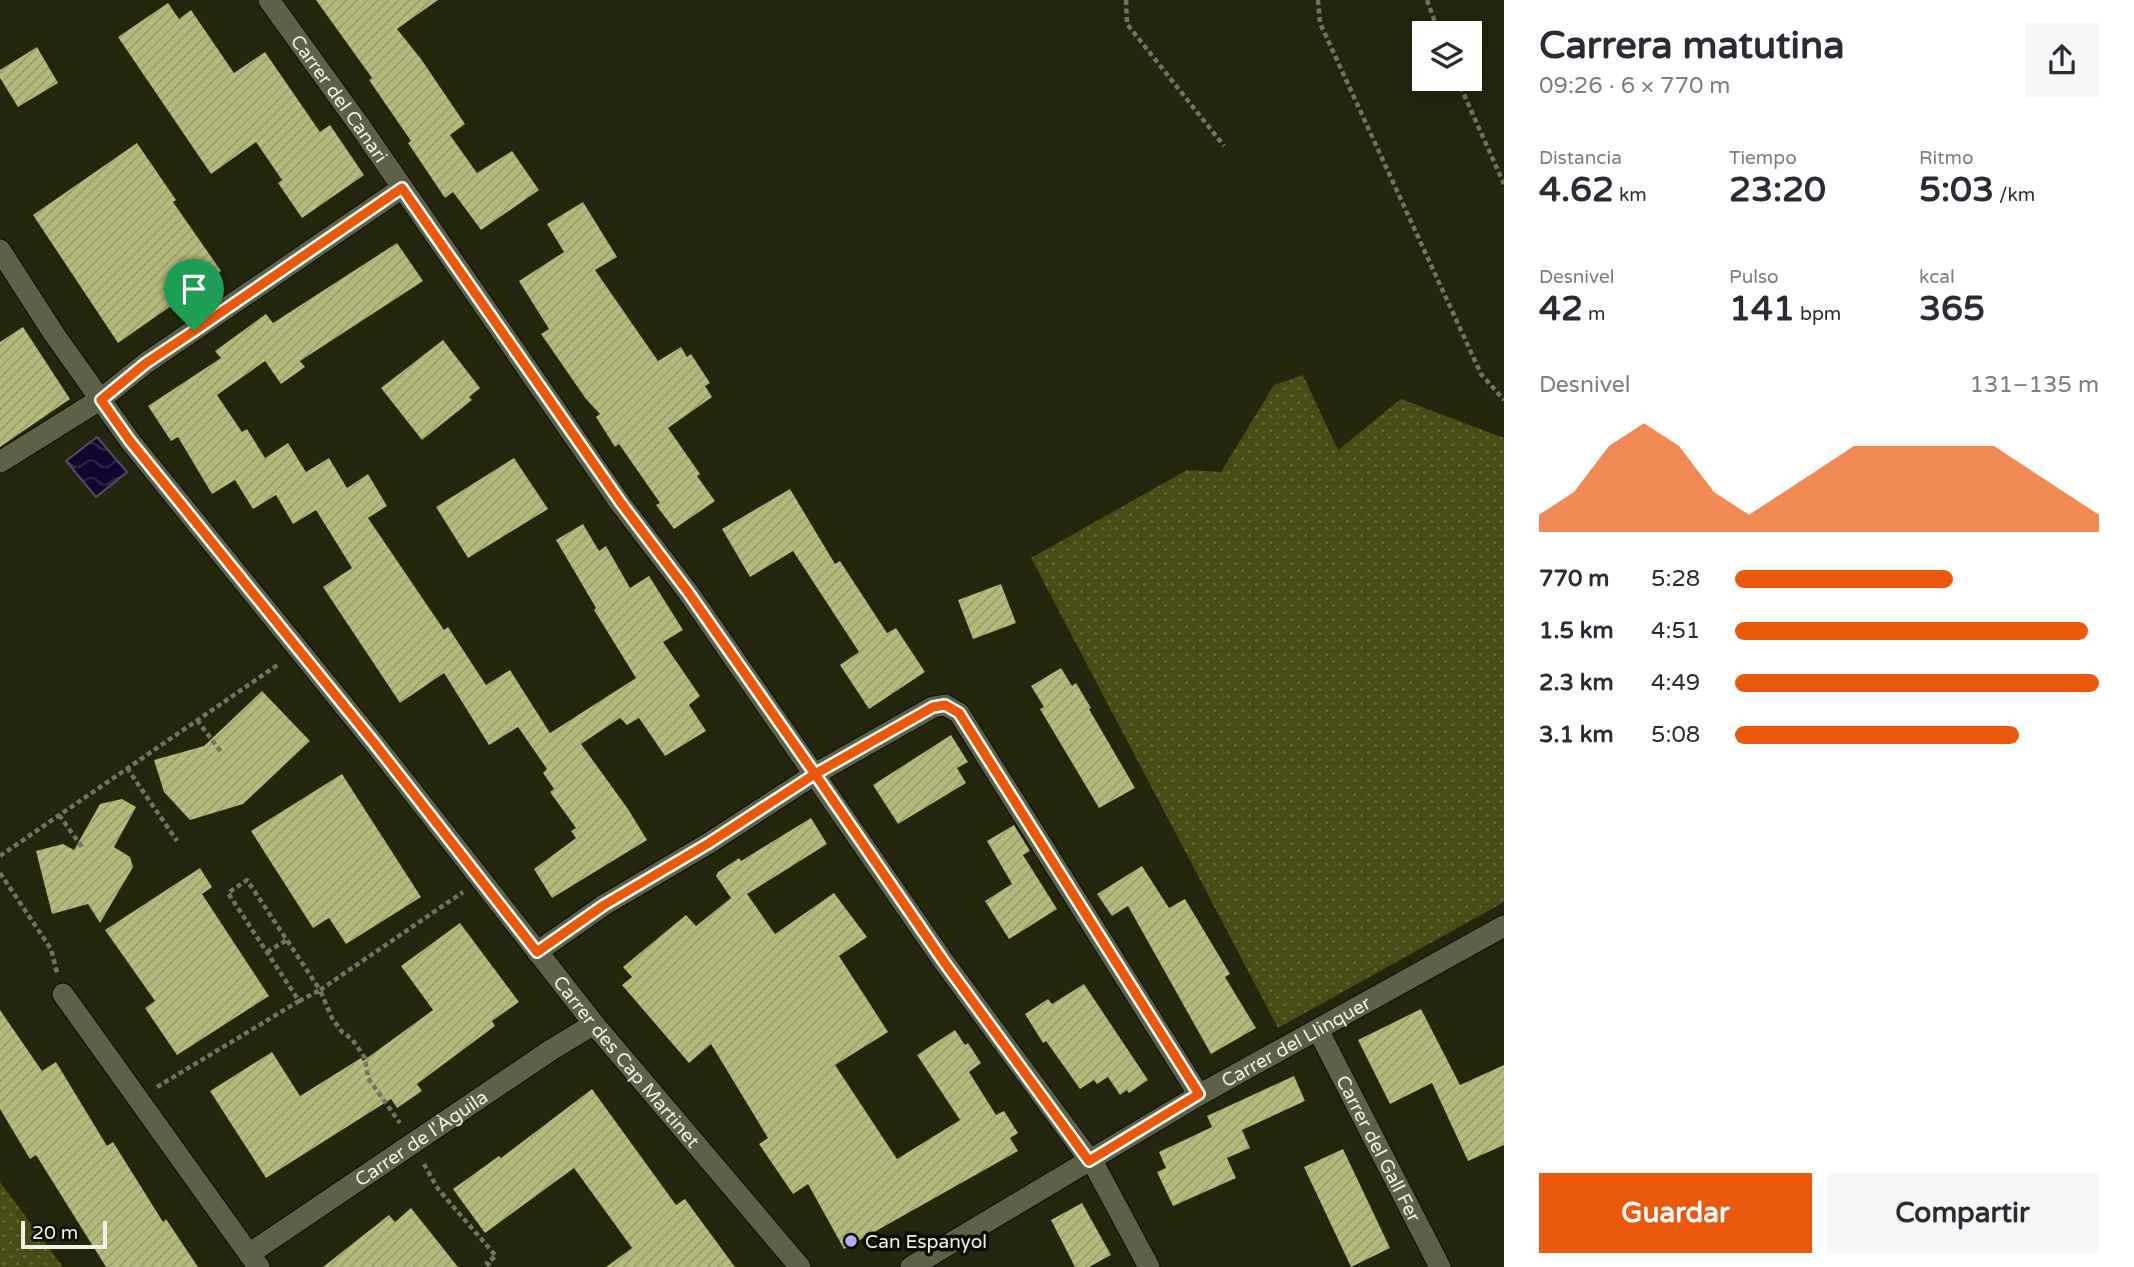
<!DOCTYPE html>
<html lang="es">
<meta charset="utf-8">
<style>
body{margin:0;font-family:"Varela Round",sans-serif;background:#f7f7f7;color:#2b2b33;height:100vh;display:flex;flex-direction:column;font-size:26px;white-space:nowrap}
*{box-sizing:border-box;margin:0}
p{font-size:23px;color:#7c7c81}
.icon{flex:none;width:38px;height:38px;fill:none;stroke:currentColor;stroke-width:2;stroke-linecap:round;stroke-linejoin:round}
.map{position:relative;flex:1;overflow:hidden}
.details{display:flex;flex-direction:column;background:#fff;width:630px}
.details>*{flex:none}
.buttons{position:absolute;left:1412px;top:21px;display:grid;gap:14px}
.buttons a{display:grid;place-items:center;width:70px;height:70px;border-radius:0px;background:#fff;box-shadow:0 7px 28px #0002;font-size:35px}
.scale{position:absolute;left:21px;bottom:18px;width:86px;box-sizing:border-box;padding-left:7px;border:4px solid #eff1e2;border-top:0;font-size:19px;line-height:24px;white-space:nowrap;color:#eff1e2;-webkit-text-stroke:5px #0d0d05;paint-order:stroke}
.pin{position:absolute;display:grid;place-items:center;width:60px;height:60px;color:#fff;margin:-72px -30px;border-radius:50% 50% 50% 0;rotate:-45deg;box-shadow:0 0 7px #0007}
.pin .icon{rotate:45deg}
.round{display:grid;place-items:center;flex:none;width:74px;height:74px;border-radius:0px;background:#f7f7f7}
.head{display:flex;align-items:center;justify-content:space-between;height:119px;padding:0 35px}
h1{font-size:38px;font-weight:700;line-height:52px}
.stats{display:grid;grid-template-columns:repeat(3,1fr);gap:10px;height:119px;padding:7px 35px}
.stats div{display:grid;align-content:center}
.stats b{font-size:35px;font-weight:700}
.stats small{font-size:19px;font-weight:400}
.stats p{font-size:19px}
.chart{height:196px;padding:14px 35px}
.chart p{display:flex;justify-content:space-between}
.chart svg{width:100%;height:126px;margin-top:7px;fill:#ea580c;opacity:.7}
.action{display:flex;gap:14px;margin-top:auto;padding:14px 35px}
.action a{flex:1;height:80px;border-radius:0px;background:#ea580c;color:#fff;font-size:28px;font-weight:700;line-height:80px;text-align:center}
.action a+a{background:#f7f7f7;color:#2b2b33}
ul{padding:0 35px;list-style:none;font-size:23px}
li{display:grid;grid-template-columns:112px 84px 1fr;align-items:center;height:52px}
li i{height:18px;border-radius:9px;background:#ea580c}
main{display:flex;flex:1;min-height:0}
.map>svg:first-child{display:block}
.grass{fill:url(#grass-dots)}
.water{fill:url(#water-waves);stroke:#544c65;stroke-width:2}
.building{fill:url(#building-hatch)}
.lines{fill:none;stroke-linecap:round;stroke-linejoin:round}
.minor-casing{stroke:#0d0e00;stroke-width:23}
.path{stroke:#737561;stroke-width:4.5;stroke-dasharray:5 3.5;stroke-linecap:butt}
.minor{stroke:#5e6147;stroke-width:21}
.route-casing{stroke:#fff;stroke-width:14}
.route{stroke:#ea580c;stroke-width:9}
.poi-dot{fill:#b7abf8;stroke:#0d0d05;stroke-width:2.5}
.labels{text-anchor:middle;stroke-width:7;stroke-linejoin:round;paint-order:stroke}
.street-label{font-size:19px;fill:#eff1e2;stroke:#0d0d05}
.poi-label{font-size:19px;fill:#eff1e2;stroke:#0d0d05;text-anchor:start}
</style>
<main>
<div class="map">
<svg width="1504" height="1267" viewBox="0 0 1504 1267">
<defs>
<pattern id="grass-dots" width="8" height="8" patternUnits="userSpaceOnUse" patternTransform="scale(1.75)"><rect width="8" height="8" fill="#484b15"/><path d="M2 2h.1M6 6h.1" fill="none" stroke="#636537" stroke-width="1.8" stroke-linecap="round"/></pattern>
<pattern id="water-waves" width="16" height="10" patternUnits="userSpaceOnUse" patternTransform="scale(1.75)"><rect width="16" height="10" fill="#120530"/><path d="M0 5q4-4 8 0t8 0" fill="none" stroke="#352a4e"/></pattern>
<pattern id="building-hatch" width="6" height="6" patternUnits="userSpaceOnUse" patternTransform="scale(1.75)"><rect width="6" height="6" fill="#b4b97c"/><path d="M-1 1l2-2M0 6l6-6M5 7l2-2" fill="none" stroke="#999d6e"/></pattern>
</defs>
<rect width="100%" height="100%" fill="#23250d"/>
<g class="grass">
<polygon points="1303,375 1338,450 1401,399 1504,438 1504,902 1278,1028 1031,558 1187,470 1221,472 1274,385"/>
<polygon points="0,1182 63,1267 0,1267"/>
</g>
<polygon class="water" points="97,437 127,472 96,497 66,461"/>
<g class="building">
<polygon points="316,0 438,0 397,29 421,59 465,124 450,135 477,173 512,151 539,190 481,230 453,192 445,198 408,143 411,141 369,80 372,78"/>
<polygon points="168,3 179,19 191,10 234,73 265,52 320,132 330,125 364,175 302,218 278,183 282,180 256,142 211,174 118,37"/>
<polygon points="37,47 58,83 18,107 0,78 0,70"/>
<polygon points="137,143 176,200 173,202 221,271 118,343 33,215"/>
<polygon points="583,202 617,257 595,270 658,361 681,347 687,357 691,354 710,383 705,386 712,397 668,428 700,474 697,476 715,501 674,529 656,505 660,503 619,444 615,447 596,417 600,414 586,399 541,334 549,329 519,281 564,252 547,224"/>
<polygon points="397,243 423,281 300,361 305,367 281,384 265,361 217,395 242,432 247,429 265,458 288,443 306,472 329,458 347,488 368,474 387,506 368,518 444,630 448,627 486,685 510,670 550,733 636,678 594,610 596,608 556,540 583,524 599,551 606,546 630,588 649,576 683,630 663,642 700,696 689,705 706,731 665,756 639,718 627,725 620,718 581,744 628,809 647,840 552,898 534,869 576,838 571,831 576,828 550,792 554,789 543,773 547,769 518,727 489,745 444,673 400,703 323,587 352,568 316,510 293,524 276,495 253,509 235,480 212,494 178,437 171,441 148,406 221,358 215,351 266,314 273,323"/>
<polygon points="23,327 70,399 0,447 0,342"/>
<polygon points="443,340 480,388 469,397 472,400 422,440 381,388"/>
<polygon points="514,458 548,509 468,558 436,507"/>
<polygon points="790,489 835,564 840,561 887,633 896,628 925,672 869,709 840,665 859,652 793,551 750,577 722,529"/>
<polygon points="1001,584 1016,623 973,639 958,600"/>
<polygon points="1061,668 1072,686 1076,683 1091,708 1089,709 1135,788 1099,808 1040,709 1044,707 1031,686"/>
<polygon points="262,691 310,741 243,804 190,820 164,792 154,760 204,746"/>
<polygon points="951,735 968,762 957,768 966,783 898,824 873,785"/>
<polygon points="342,774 421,897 346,944 329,918 313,928 251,831"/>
<polygon points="122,799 136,807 114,847 130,857 133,867 100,923 88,904 52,914 36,851 63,844 74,850 100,804"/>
<polygon points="811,818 827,844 747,894 775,934 834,893 867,937 839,956 888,1032 835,1065 897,1159 960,1120 917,1055 955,1030 965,1045 968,1043 981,1063 969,1072 996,1115 1004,1111 1018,1133 1010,1138 1018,1151 844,1249 808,1184 793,1194 759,1144 768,1138 711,1044 689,1063 622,985 632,977 623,967 686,915 696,926 731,898 716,876 718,872 739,858 741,861"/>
<polygon points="1014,825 1030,851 1023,855 1057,909 1009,939 985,901 1012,884 987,841"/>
<polygon points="1142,866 1169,908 1185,899 1230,974 1225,977 1256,1028 1211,1054 1128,906 1112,916 1097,894"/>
<polygon points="200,868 212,887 202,894 269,996 177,1055 145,1008 155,1001 105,930"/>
<polygon points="460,923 519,1002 492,1021 495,1026 417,1084 422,1091 397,1108 391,1099 266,1178 210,1091 272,1052 300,1096 361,1058 363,1061 433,1010 401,966"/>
<polygon points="1084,984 1148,1080 1129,1093 1127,1090 1120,1095 1108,1077 1097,1084 1094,1080 1080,1089 1046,1041 1043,1043 1025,1014 1048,999 1052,1004"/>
<polygon points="1421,1009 1460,1085 1504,1065 1504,1145 1468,1161 1432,1083 1390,1104 1358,1040"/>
<polygon points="0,1010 42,1071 56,1062 107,1146 113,1142 163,1222 166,1219 198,1267 106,1267 36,1155 30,1159 0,1109"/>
<polygon points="1294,1076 1305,1101 1242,1130 1250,1148 1227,1158 1236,1178 1173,1206 1157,1172 1166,1168 1159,1152 1212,1127 1207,1116"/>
<polygon points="592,1089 676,1205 685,1199 735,1267 606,1267 632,1248 574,1168 485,1233 453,1189 499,1156 501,1158"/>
<polygon points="1343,1149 1390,1248 1351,1267 1304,1167"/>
<polygon points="1082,1203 1111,1255 1089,1267 1075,1267 1051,1220"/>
<polygon points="411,1208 458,1267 323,1267 389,1215 395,1222"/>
</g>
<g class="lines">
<defs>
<g id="minor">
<path id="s1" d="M 269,0 L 362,129 L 620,503 L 688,592 L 944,962 L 1097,1170 L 1149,1267"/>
<path id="s2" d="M 0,250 L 54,334 L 130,441 L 375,744 L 594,1024 L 800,1267"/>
<polyline points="0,462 101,399 146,363 402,188"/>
<polyline points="537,952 604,905 709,843 815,774 933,707 945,705 959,713 1199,1095"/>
<polyline points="63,994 249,1254"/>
<path id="s3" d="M 1318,1030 L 1440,1267"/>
<path id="s4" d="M 259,1267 L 249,1254 L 551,1050 L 594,1024"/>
<path id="s5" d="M 911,1267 L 1199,1095 L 1504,926"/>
</g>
</defs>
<use href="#minor" class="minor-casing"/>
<g class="path">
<polyline points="1126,0 1127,24 1224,146"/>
<polyline points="1318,0 1320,23 1481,374 1504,400"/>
<polyline points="1427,0 1439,33"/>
<polyline points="1457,79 1504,184"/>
<polyline points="197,720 221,752"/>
<polyline points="127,768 177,841"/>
<polyline points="59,815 82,847"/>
<polyline points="0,856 279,664"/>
<polyline points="0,873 51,949 57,973"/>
<polyline points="267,952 287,940"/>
<polyline points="299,1001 320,990 332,1018 342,1032 352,1039 365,1058 368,1078 400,1123"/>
<polyline points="157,1087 299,1001 228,893 247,880 320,990 463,892"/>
<polyline points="424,1164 438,1189 496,1256 487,1263 491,1267"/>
</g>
<use href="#minor" class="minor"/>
</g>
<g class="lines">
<defs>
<polyline id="route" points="194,331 146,363 101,400 130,441 375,744 537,952 604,905 709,843 815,774 944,962 1089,1161 1199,1094 959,713 945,705 933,707 815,774 688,592 621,503 402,188 194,331"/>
</defs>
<use href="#route" class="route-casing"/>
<use href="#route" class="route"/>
</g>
<circle class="poi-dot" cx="851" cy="1241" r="7"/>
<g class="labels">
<g class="street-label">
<text dy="7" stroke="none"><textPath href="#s1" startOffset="121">Carrer del Canari</textPath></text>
<text dy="7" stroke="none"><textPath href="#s5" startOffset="446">Carrer del Llinquer</textPath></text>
<text dy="7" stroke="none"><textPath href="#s2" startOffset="1026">Carrer des Cap Martinet</textPath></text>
<text dy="7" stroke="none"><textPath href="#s4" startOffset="224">Carrer de l'Àguila</textPath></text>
<text dy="7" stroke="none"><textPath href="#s3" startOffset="133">Carrer del Gall Fer</textPath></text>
</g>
<g class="poi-label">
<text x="865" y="1248">Can Espanyol</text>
</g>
</g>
</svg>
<div class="buttons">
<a><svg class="icon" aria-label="layers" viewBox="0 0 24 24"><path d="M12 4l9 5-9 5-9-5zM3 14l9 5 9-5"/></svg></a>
</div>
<div class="scale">20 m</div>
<div class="pin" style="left:194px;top:331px;background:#1e9e55"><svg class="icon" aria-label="arrive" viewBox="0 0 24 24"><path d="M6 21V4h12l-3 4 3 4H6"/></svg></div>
</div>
<section class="details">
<div class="head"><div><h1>Carrera matutina</h1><p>09:26 · 6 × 770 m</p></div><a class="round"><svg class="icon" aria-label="share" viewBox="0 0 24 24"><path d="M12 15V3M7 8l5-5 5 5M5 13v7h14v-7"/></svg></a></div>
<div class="stats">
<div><p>Distancia</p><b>4.62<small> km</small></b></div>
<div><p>Tiempo</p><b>23:20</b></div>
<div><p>Ritmo</p><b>5:03<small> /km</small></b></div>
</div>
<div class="stats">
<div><p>Desnivel</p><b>42<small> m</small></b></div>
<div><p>Pulso</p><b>141<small> bpm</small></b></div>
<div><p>kcal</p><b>365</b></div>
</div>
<div class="chart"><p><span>Desnivel</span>131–135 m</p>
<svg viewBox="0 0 160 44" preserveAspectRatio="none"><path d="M0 44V38L10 30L20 14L30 6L40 14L50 30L60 38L70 30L80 22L90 14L100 14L110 14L120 14L130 14L140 22L150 30L160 38V44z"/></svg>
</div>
<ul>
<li><b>770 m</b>5:28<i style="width:60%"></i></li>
<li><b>1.5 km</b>4:51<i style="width:97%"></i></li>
<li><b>2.3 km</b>4:49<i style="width:100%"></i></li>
<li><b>3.1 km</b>5:08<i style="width:78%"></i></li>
</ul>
<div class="action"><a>Guardar</a><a>Compartir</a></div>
</section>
</main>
